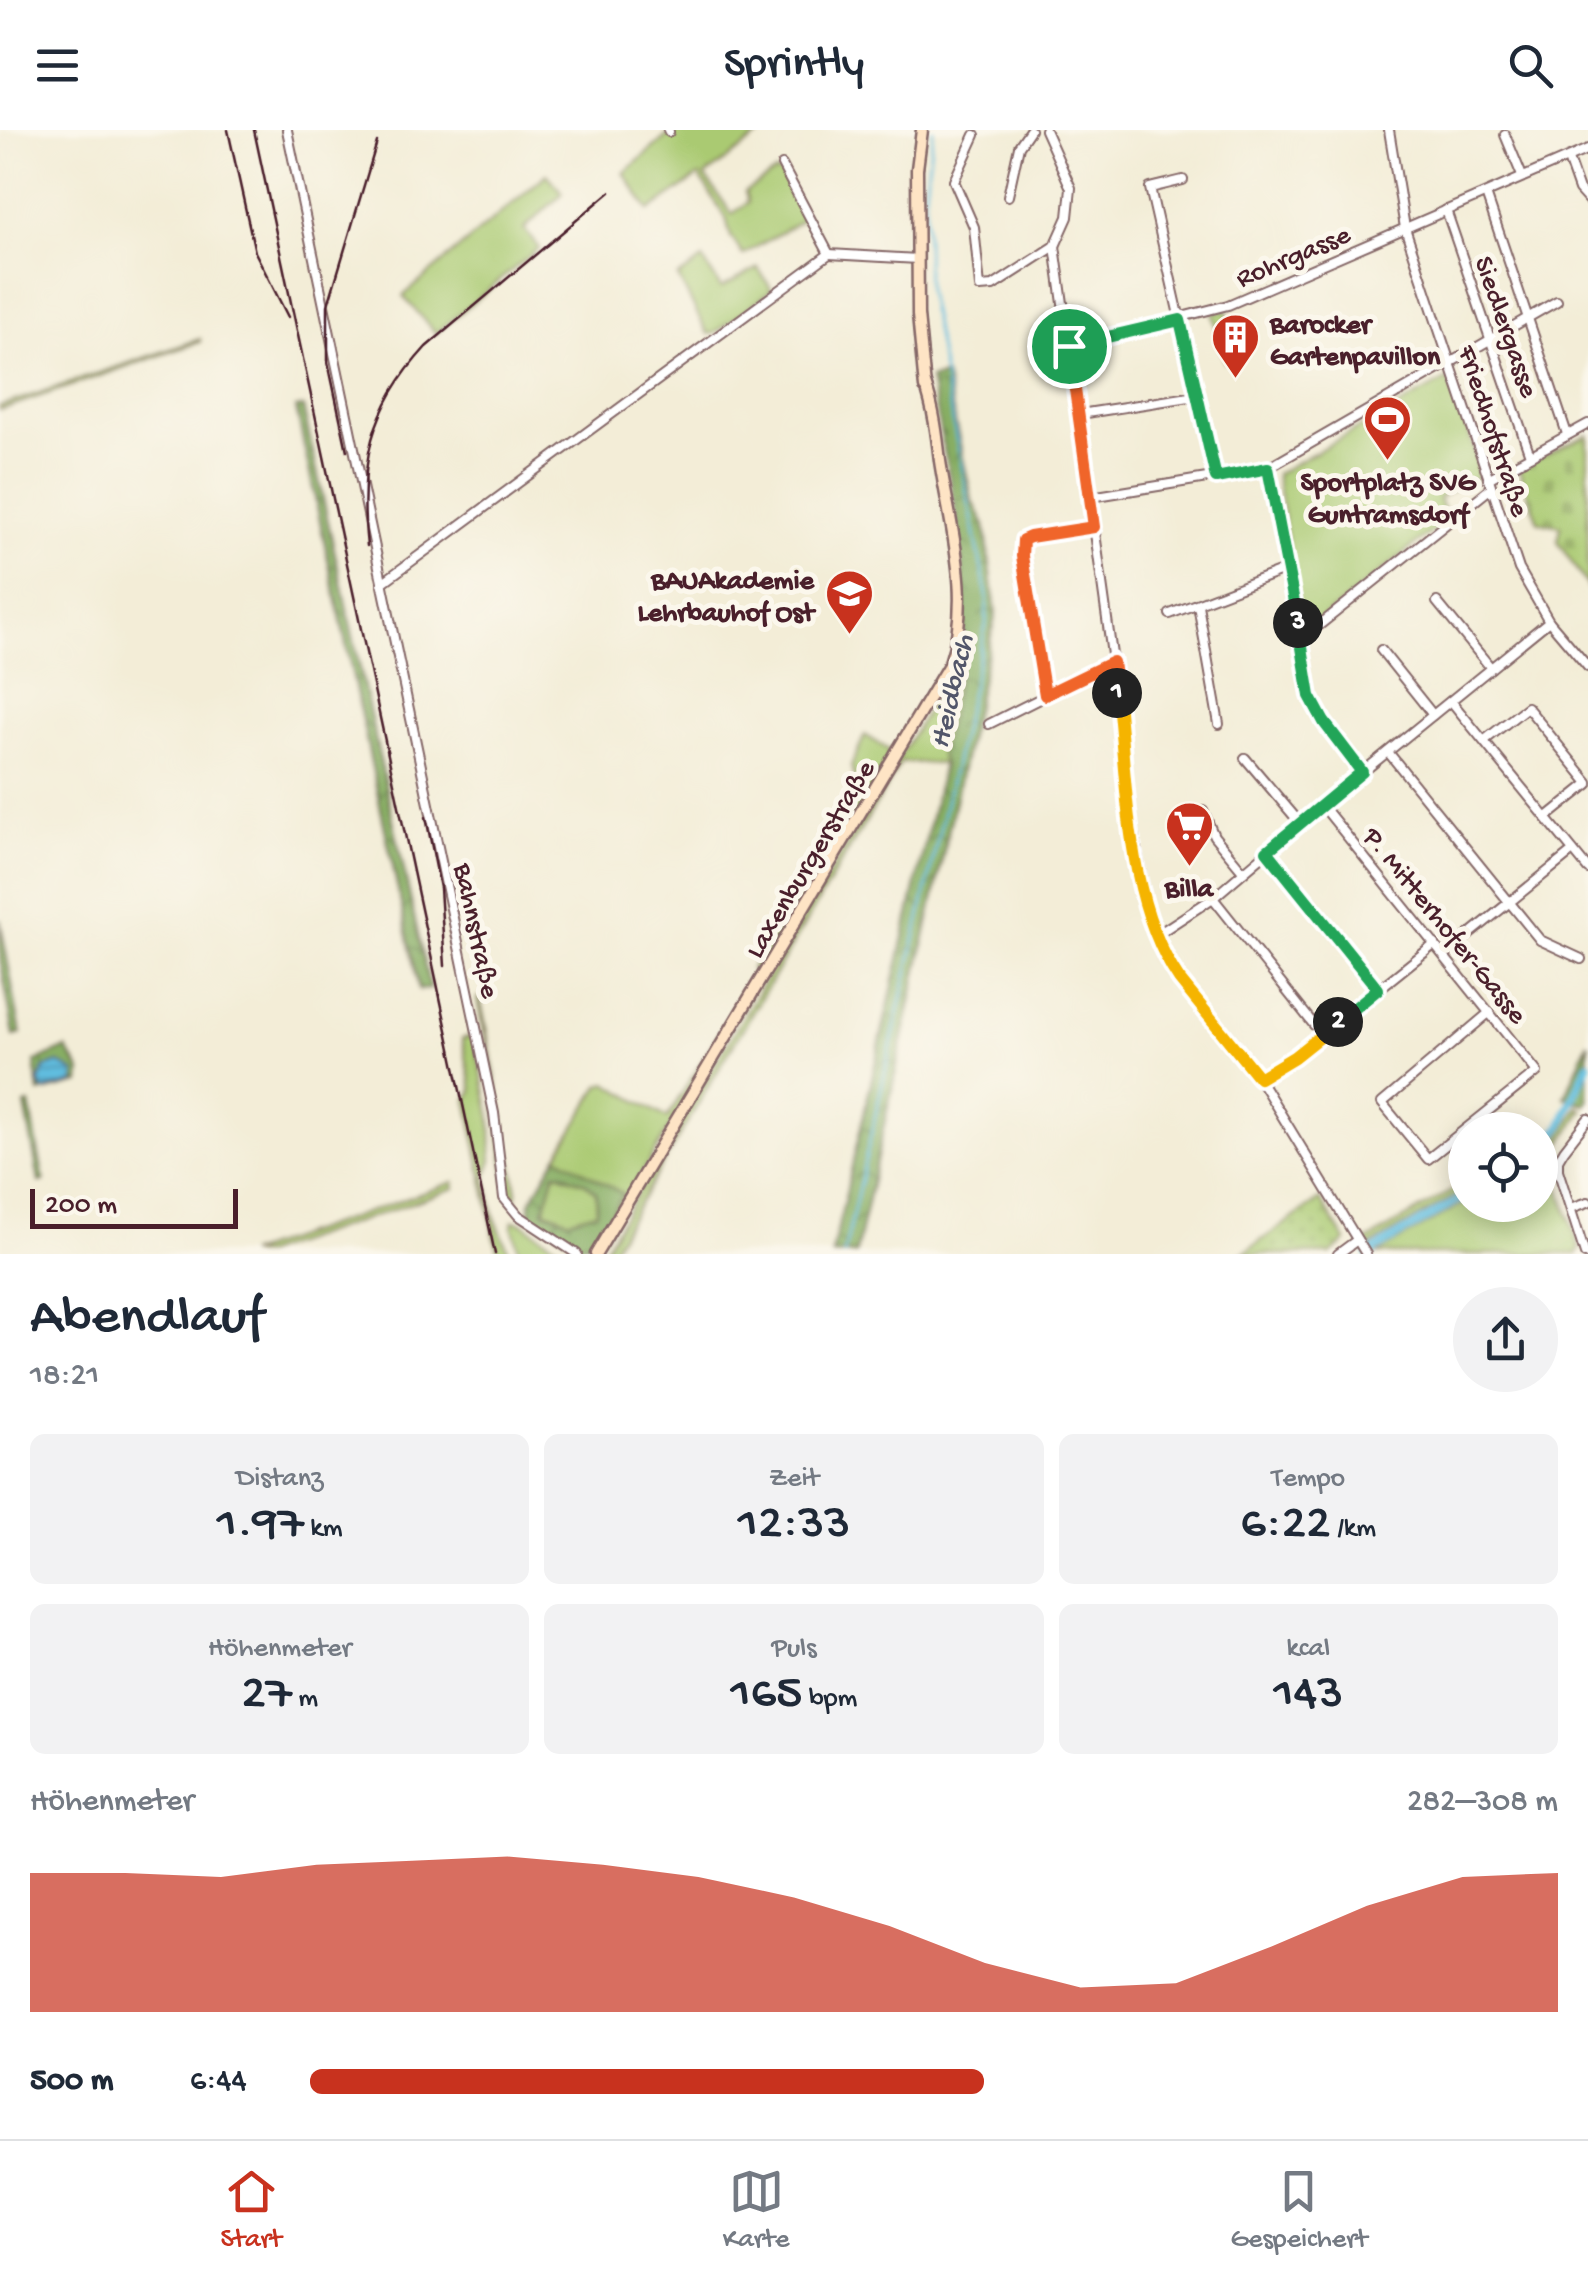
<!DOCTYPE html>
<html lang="de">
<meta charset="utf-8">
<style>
body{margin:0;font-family:"Gochi Hand",sans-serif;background:#f2f2f3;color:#1f2937;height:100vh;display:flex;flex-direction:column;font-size:38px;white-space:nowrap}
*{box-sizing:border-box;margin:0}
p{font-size:32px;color:#747a83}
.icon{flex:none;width:55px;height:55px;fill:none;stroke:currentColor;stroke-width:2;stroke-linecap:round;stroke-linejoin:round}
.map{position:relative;height:1124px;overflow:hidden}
.details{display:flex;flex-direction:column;background:#fff;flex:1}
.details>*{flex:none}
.controls{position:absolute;left:1448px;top:982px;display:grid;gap:20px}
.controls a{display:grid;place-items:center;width:110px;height:110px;border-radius:50%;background:#fff;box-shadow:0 5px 25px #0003;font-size:50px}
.scale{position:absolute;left:30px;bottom:25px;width:208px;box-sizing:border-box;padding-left:10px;border:5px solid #4a1f2b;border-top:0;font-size:28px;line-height:35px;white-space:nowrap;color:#4a1f2b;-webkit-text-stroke:8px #fbf7ec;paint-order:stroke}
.pin{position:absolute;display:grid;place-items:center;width:85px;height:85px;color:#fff;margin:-42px;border:5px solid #fff;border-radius:50%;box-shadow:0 2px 10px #0007}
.km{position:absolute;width:50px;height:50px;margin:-25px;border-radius:50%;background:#222;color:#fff;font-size:28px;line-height:50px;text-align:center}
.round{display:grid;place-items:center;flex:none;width:105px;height:105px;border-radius:52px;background:#f2f2f3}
.head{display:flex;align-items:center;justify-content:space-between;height:170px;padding:0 30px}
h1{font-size:55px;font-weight:600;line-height:75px}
.stats{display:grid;grid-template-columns:repeat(3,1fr);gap:15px;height:170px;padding:10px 30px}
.stats div{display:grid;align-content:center;border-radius:15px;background:#f2f2f3;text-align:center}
.stats b{font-size:50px;font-weight:600}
.stats small{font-size:28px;font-weight:400}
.stats p{font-size:28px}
.chart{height:280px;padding:20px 30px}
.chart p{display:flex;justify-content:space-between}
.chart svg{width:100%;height:180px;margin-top:10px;fill:#c8321e;opacity:.7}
ul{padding:0 30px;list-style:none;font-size:32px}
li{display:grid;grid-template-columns:160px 120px 1fr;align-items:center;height:75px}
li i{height:25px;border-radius:12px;background:#c8321e}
header{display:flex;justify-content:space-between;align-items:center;height:130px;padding:0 30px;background:#fff;font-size:45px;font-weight:600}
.menu{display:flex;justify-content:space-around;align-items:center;height:140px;border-top:2px solid #e0e1e3;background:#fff;font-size:28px;color:#747a83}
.menu a{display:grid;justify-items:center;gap:5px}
.menu .active{color:#c8321e}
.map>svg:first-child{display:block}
.green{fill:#aaca72;stroke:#7a744e;stroke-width:2.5}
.forest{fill:url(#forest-crowns);stroke:#686648;stroke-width:2.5;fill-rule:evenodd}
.cemetery{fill:url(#cemetery-stones);stroke:#7a744e;stroke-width:2.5}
.garden{fill:url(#garden-dots);stroke:#7a744e;stroke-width:2.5}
.water{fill:url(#water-rules);stroke:#566e85;stroke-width:2.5}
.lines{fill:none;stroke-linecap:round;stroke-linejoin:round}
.stream{stroke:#61bddf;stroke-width:2.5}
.canal{stroke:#61bddf;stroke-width:8}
.street-casing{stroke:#856767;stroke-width:12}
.secondary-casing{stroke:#856767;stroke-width:15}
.street{stroke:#fff;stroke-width:8}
.secondary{stroke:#fee4c5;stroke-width:10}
.rail{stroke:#4a1f2b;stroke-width:2.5}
.split-1-casing{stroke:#fff;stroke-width:20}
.split-2-casing{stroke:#fff;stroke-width:20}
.split-3-casing{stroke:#fff;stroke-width:20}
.split-4-casing{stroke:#fff;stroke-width:20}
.split-1{stroke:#f0652b;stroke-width:12}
.split-2{stroke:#f5b400;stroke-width:12}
.split-3{stroke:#22a559;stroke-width:12}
.split-4{stroke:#22a559;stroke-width:12}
.labels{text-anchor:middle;stroke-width:10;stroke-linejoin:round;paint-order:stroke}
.street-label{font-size:28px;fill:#4a1f2b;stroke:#fbf7ec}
.poi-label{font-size:28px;font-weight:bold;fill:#4a1f2b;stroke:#fbf7ec}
.water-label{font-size:30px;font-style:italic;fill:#52566a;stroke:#fbf7ec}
</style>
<header><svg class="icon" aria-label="menu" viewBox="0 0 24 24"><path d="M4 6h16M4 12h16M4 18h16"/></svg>Sprintly<svg class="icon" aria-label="search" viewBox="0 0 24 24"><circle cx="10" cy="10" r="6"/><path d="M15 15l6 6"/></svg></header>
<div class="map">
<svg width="1588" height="1124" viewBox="0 0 1588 1124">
<defs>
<pattern id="forest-crowns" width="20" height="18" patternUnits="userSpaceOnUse" patternTransform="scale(2.5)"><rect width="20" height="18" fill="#87ae64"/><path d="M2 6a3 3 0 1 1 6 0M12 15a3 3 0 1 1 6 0" fill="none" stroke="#708d53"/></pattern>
<pattern id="cemetery-stones" width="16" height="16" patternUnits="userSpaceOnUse" patternTransform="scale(2.5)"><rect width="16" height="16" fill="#aaca72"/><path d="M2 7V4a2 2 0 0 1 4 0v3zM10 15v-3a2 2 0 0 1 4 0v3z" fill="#94ad63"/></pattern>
<pattern id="garden-dots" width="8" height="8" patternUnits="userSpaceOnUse" patternTransform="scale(2.5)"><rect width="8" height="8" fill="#aaca72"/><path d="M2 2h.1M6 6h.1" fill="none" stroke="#94ad63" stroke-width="1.8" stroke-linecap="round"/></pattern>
<pattern id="water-rules" width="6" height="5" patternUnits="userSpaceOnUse" patternTransform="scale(2.5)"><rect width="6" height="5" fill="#61bddf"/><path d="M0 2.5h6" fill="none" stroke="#5299b5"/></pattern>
</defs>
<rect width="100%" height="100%" fill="#fbf7ec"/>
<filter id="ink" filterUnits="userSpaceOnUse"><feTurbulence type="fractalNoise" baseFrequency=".01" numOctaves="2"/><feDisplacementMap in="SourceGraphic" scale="20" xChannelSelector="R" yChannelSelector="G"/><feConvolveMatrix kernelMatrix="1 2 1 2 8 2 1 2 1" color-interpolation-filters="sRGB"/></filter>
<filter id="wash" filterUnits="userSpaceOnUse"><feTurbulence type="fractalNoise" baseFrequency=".0048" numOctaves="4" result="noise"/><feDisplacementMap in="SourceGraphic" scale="40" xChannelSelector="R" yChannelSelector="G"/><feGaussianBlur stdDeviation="2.25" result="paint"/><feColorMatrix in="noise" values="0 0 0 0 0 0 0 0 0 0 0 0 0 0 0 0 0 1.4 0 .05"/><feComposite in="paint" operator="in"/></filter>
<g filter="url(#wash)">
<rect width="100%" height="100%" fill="#f3edd7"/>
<g class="green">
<polygon points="674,0 767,0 705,46 732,84 748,72 745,62 776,42 784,45 805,88 743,125 731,107 726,88 699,46 649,81 624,43"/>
<polygon points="547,44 563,63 524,99 539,118 436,203 403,166"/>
<polygon points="703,130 721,158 758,138 772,160 715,203 708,204 678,147"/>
<polygon points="1227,179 1238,228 1225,232 1213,183"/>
<polygon points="200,209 200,212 0,280 0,276"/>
<path d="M 1448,249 C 1457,275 1480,321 1478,347 L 1438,368 L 1448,389 L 1310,498 L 1302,494 L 1276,344 Z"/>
<polygon points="961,518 943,634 901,632 609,1124 601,1124 950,542"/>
<polygon points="865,605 889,620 889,632 603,1108 595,1111 622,1064 557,1026 600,955 607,953 667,988 756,843 751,839 854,674 857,656 851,636"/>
<polygon points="480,867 517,1061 515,1073 507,1056 489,924 477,869"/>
<polygon points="474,906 491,988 492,1031 486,1046 494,1086 510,1124 498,1124 467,969 473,961 462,908"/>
<polygon points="1578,977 1583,980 1553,1026 1555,1043 1580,1119 1577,1124 1376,1124 1465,1072 1465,1075 1540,1075 1540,1024 1555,1015"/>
<polygon points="555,1042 586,1053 596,1062 598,1082 568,1090 544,1080"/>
<polygon points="454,1052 455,1058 264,1124 247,1124"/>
<polygon points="1465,1053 1465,1060 1367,1118 1364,1113"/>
<polygon points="513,1091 520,1092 569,1124 520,1124 512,1095"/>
</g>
<g class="forest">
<path d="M 945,246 L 972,370 L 985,395 L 996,483 L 856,1124 L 832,1124 L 943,634 L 940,624 C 951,579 963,533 964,487 C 966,408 944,326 930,249 Z"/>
<polygon points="303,277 430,859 419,860 296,278"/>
<polygon points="0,789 21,904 14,906 0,828"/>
<polygon points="1588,912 1588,971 1586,975 1565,967"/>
<polygon points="66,918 81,941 80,953 39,963 35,932"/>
<polygon points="30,974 44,1051 39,1052 25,975"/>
<path d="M 557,1026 L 623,1064 L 595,1111 L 580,1116 L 530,1086 L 530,1072 ZM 555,1042 L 586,1053 L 596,1062 L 597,1082 L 568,1090 L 544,1081 Z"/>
</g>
<polygon class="cemetery" points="1588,305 1588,457 1558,412 1561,396 1538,392 1518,337"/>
<polygon class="garden" points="1320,1069 1346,1111 1331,1124 1242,1124"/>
<polygon class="water" points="59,933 75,943 74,953 43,961 39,951 44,938"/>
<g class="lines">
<polyline class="stream" points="844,1124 986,494 987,466 927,160 925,62 933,0"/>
<g class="canal">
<polyline points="1540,1019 1561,997 1588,934"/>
<polyline points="1368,1124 1465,1066"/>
</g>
</g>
</g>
<g filter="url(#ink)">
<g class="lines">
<defs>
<g id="street">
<polyline points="287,0 494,983 504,1068 518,1085 577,1124"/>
<polyline points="668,0 669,2"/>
<polyline points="1389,0 1405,98 1519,439 1549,491 1588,537"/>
<polyline points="975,5 954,51 974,97 980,157 993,156 1055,116 1068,87 1071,58 1045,0"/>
<polyline points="1505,5 1522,46"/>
<polyline points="1568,29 1579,60 1588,70"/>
<polyline points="782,35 829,124"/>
<polyline points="1183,50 1150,58 1216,348"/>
<polyline points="1486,64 1567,304"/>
<polyline points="1008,66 1019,16 1030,0"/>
<polyline points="1446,80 1530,325"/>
<polyline points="1055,116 1113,532 1129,682 1149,787 1167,831 1259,948 1366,1124"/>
<polyline points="829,124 918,129"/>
<polyline points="1069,216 1228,175 1588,19"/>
<polyline points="1080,284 1196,266"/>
<polyline points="1268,338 1310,566 1324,592 1362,642"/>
<polyline points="1488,349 1588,294"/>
<polyline points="1091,367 1268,338 1557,171"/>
<polyline points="382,453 829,124"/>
<polyline points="1437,472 1491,538"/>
<polyline points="1198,475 1219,594"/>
<polyline points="1170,484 1287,439"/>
<polyline points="1302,509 1491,358"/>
<polyline points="1381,520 1433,585"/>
<polyline points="1045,565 1022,426 1023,410 1095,397"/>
<polyline points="1451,571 1588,739"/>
<polyline points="989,594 1113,532"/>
<polyline points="1485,610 1527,577 1588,652"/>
<polyline points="1388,622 1540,810 1581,829"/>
<polyline points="1245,628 1300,693"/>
<polyline points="1322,675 1537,942 1428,1029 1382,973 1490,882"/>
<polyline points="1203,681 1214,706 1243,741"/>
<polyline points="1547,687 1588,654"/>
<polyline points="1267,721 1378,859"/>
<polyline points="1213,768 1322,905"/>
<polyline points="1155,806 1213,768 1322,675 1549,491"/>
<polyline points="1444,825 1573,721"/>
<polyline points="1259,948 1294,927 1435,814"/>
<polyline points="1571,1078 1588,1072"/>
<polyline points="1338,1124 1357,1110"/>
<polyline points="1585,1124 1558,1040 1558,1030 1564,1020 1588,989"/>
</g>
<g id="secondary">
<polyline points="922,0 917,39 918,185 925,258"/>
<path d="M 596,1124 L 950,533 C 973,467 950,397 940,331 C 937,305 934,279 925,254"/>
</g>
</defs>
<use href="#street" class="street-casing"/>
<use href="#secondary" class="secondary-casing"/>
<use href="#street" class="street"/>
<use href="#secondary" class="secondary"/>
<g class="rail">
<polyline points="228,0 255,122 288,187"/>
<polyline points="254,0 495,1124"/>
<polyline points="347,321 328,232 328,175 377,12"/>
<path d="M 367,416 C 358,335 370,278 426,217 L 610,62"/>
<polyline points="426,687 440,758 445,836"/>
</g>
</g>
</g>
<g class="lines" filter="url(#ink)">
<defs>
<polyline id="split-1" points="1069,216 1094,397 1030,407 1023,410 1022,426 1045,565 1113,532 1117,563"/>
<path id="split-2" d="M 1117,563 C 1128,655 1125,769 1179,849 L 1259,948 L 1294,927 L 1338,892"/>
<polyline id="split-3" points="1298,493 1310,566 1324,592 1362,642 1267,721 1378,859 1338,892"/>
<polyline id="split-4" points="1069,216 1180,190 1216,348 1268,338 1298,493"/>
</defs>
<use href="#split-1" class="split-1-casing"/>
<use href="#split-2" class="split-2-casing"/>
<use href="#split-3" class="split-3-casing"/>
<use href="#split-4" class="split-4-casing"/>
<use href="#split-1" class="split-1"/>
<use href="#split-2" class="split-2"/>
<use href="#split-3" class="split-3"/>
<use href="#split-4" class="split-4"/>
</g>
<defs>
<symbol id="building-pin" viewBox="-11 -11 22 30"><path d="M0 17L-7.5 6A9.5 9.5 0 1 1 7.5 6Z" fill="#c8321e" stroke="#fbf7ec"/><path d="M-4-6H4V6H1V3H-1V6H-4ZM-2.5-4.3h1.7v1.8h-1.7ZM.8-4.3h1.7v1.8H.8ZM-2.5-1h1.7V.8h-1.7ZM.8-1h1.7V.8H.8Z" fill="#fff"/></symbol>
<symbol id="stadium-pin" viewBox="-11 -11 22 30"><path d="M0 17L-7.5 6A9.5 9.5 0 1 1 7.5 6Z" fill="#c8321e" stroke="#fbf7ec"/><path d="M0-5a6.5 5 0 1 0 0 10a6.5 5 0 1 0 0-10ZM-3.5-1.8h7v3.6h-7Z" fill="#fff"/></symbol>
<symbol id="school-pin" viewBox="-11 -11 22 30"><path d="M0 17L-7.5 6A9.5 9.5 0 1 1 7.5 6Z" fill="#c8321e" stroke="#fbf7ec"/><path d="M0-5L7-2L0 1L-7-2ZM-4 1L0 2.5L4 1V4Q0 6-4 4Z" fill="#fff"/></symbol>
<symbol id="supermarket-pin" viewBox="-11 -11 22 30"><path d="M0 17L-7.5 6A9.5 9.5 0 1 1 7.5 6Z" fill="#c8321e" stroke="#fbf7ec"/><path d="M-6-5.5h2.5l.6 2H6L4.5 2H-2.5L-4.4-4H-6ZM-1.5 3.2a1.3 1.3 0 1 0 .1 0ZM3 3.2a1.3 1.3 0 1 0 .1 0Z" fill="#fff"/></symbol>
</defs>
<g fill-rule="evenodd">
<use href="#building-pin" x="1208" y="180" width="55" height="75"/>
<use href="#stadium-pin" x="1360" y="262" width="55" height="75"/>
<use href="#school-pin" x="822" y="436" width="55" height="75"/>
<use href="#supermarket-pin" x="1162" y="668" width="55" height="75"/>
</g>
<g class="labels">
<g class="street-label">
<text transform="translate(1292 124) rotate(-23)" y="10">Rohrgasse</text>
<text transform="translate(1509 196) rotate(71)" y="10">Siedlergasse</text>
<text transform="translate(1496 300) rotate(72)" y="10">Friedhofstraße</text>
<text transform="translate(808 728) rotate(-59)" y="10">Laxenburgerstraße</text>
<text transform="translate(1447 794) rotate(51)" y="10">P. Mitterhofer-Gasse</text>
<text transform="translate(479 800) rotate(78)" y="10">Bahnstraße</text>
</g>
<g class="poi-label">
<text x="1270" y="202" text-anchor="start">Barocker<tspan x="1270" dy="32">Gartenpavillon</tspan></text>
<text x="1388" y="360">Sportplatz SVG<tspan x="1388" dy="32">Guntramsdorf</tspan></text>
<text x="814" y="458" text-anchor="end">BAUAkademie<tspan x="814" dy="32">Lehrbauhof Ost</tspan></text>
<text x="1189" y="766">Billa</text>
</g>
<g class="water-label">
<text transform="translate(950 561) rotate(-77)" y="10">Heidbach</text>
</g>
</g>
</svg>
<div class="controls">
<a><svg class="icon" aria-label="locate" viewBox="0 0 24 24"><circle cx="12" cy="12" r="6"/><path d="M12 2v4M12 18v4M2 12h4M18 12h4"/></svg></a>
</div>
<div class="scale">200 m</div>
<div class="pin" style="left:1069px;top:216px;background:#1e9e55"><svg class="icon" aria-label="arrive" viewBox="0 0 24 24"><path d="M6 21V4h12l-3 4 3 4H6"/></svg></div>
<b class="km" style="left:1117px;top:563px">1</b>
<b class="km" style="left:1338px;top:892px">2</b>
<b class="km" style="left:1298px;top:493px">3</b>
</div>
<section class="details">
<div class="head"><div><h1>Abendlauf</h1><p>18:21</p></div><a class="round"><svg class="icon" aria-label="share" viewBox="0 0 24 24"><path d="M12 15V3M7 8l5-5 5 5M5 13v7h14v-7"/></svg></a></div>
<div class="stats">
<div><p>Distanz</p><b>1.97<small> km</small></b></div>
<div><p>Zeit</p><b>12:33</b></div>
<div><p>Tempo</p><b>6:22<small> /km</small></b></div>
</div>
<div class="stats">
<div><p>Höhenmeter</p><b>27<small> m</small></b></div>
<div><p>Puls</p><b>165<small> bpm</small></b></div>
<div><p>kcal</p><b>143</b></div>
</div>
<div class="chart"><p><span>Höhenmeter</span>282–308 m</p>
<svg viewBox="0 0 160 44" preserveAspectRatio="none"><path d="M0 44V10L10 10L20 11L30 8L40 7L50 6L60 8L70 11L80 16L90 23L100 32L110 38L120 37L130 28L140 18L150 11L160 10V44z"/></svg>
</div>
<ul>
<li><b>500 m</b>6:44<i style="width:54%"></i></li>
</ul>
</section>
<nav class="menu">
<a class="active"><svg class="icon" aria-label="home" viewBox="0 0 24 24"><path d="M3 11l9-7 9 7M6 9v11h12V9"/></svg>Start</a>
<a><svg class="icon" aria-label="map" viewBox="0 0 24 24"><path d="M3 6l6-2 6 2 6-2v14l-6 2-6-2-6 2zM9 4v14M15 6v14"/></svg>Karte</a>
<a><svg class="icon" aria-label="saved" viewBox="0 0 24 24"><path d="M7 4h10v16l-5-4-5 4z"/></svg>Gespeichert</a>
</nav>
